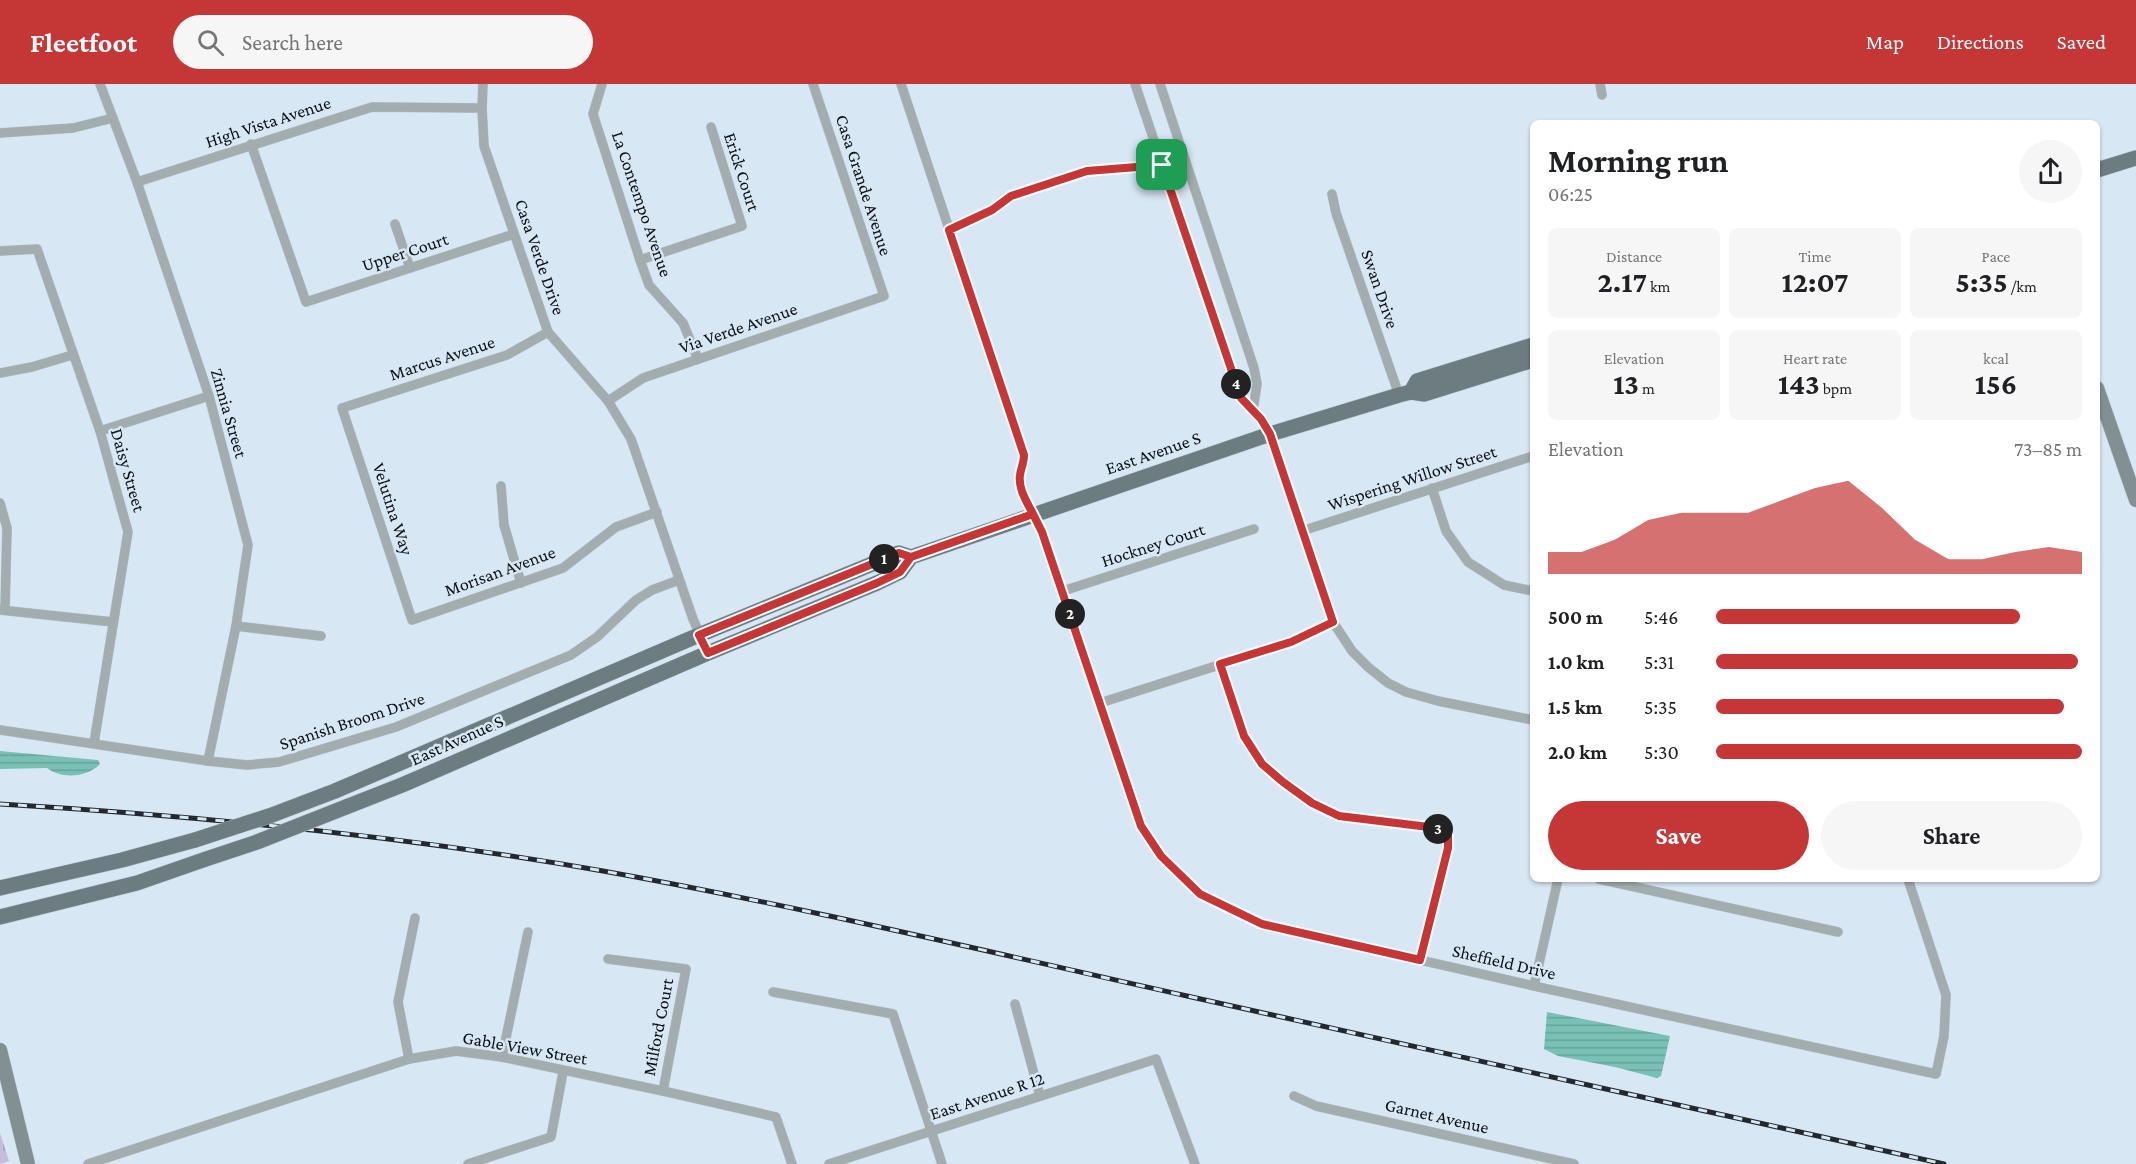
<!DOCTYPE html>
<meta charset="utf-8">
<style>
body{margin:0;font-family:"Crimson Pro",serif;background:#f6f6f6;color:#202124;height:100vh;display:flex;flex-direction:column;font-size:22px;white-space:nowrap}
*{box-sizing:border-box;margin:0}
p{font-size:20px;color:#757577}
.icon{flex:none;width:33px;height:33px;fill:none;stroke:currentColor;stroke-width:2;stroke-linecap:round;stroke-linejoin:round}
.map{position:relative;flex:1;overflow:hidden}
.details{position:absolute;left:1530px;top:36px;width:570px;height:762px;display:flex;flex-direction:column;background:#fff;border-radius:9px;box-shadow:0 2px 4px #0004}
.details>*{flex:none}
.pin{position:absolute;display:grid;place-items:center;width:51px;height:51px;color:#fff;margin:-26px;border-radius:12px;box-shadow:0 3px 9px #0006}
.km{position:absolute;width:30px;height:30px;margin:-15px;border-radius:50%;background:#222;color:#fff;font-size:16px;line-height:30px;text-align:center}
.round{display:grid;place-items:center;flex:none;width:63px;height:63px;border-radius:32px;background:#f6f6f6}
.summary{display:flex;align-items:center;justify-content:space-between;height:102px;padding:0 18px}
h1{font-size:33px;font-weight:700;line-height:45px}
.stats{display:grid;grid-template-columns:repeat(3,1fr);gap:9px;height:102px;padding:6px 18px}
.stats div{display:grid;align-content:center;border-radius:9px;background:#f6f6f6;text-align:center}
.stats b{font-size:30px;font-weight:700}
.stats small{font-size:16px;font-weight:400}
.stats p{font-size:16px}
.chart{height:168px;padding:12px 18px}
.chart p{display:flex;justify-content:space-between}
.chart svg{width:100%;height:108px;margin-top:6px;fill:#c53636;opacity:.7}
.button{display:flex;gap:12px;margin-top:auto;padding:12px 18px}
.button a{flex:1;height:69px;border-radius:36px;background:#c53636;color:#fff;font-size:24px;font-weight:700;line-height:69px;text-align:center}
.button a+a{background:#f6f6f6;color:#202124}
ul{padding:0 18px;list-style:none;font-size:20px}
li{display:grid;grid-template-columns:96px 72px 1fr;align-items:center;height:45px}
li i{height:15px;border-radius:8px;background:#c53636}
header{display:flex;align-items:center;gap:36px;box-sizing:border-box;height:84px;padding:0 30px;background:#c53636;color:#fff}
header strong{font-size:28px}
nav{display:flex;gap:33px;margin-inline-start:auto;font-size:21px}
.search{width:420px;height:54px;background:#f6f6f6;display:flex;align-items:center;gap:15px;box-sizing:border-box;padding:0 21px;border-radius:33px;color:#757577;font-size:22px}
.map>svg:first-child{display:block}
.cemetery{fill:url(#cemetery-stones)}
.water{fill:url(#water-rules)}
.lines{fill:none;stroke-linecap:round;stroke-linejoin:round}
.street-casing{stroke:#b7c5d0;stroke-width:10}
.secondary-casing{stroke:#b7c5d0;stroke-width:15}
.primary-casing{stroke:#b7c5d0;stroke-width:16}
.street{stroke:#a3acae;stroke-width:9}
.secondary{stroke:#839093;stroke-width:14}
.primary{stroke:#6c7c80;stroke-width:15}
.rail-casing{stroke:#22282d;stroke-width:5}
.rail{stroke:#d8e7f4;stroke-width:3;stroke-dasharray:9;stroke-linecap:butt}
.primary-bridge-casing{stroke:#b7c5d0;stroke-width:16;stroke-linecap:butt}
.primary-bridge{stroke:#6c7c80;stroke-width:15}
.route-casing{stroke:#fff;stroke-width:12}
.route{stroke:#c53636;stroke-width:8}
.labels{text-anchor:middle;stroke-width:5;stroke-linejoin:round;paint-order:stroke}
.street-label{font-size:18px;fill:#0b1014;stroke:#d8e7f4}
</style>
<header>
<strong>Fleetfoot</strong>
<div class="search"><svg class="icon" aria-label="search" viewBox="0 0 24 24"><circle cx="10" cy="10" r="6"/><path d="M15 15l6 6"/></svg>Search here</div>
<nav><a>Map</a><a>Directions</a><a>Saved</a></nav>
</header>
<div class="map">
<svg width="2136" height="1080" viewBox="0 0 2136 1080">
<defs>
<pattern id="cemetery-stones" width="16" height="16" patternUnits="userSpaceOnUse" patternTransform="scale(1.5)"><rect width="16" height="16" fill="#c6bcdd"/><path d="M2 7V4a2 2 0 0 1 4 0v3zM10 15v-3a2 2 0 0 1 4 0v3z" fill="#a9a1bd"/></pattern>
<pattern id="water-rules" width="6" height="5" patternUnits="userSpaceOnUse" patternTransform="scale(1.5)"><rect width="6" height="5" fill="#79c0b5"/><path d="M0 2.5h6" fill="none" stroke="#67a49b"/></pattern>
</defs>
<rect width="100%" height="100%" fill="#d8e7f4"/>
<polygon class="cemetery" points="0,1049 9,1077 0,1080"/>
<g class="water">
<path d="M 0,667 L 98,676 L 100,680 C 87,694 61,695 47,684 L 0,685 Z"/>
<polygon points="1547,928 1670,952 1661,992 1657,994 1615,983 1558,972 1544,965"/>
</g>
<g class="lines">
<defs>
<g id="street">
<polyline points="100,0 137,98 209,312 248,461 236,542 208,677"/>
<polyline points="483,0 482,24 484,62 548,248 608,317 631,355 693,535 708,569"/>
<polyline points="602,0 593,30 640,176 649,201 683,239 698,275"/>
<path d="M 901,0 L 1024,371 C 1024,380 1020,386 1020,395 C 1020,413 1034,432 1042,448 L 1141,742 L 1161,772 L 1199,810 L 1262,840 L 1534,902 L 1936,990 L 1944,952 L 1946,911 L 1908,795"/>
<polyline points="1135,0 1241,314 1261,335 1270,350 1333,538 1352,567 1368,583 1388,599 1406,608 1438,617 1533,636"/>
<polyline points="1160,0 1254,284 1257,300 1253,326"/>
<polyline points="1600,0 1602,11"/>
<polyline points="0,49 73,44 113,34"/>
<polyline points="251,60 306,218 514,150"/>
<polyline points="137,98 372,23 482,24"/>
<polyline points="1332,110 1336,129 1399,311"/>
<polyline points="395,140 410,184"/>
<polyline points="949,146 992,126 1011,113 1087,87 1162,81"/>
<polyline points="0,167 37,165 100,347 128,448 94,659"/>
<polyline points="640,176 742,142 711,43"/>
<polyline points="548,248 507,271 342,324 412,536 563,484 616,443 657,428"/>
<polyline points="0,289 32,283 72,271"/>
<polyline points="608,317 643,294 884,212 813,0"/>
<polyline points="100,347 209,312"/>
<polyline points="501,402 504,441 521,499"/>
<polyline points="1432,404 1446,447 1468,478 1504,501 1533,507"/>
<polyline points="0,419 7,444 5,526"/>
<polyline points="1302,447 1533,372"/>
<polyline points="1063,507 1254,445"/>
<polyline points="0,526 113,538"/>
<polyline points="236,542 321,552"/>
<polyline points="1220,580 1244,652 1262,680 1283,698 1312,719 1339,732 1437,744 1448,752 1448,764 1420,876"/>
<polyline points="1100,619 1291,558 1333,538"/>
<polyline points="0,646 208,677 247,681 279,678 396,643 571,571 597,553 636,516 652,506 679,496"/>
<polyline points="1599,795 1838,848"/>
<polyline points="608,875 686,885 663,1007"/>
<polyline points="1534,902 1558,795"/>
<polyline points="773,908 893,930 942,1080"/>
<polyline points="1015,920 1040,1012"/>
<polyline points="502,973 528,848"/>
<polyline points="409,975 398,918 415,834"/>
<polyline points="1294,1012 1316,1022 1574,1080"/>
<polyline points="88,1080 409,975 456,967 502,973 663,1007 776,1033 792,1080"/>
<polyline points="468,1080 551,1053 563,988"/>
<polyline points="829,1080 1156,975 1195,1080"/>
</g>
<g id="secondary">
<polyline points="2097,304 2136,416"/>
<polyline points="0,966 28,1080"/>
</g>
<g id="primary">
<polyline points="2097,86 2136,74"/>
<polyline points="1411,308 1417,297 1533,261"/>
<polyline points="335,707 699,551 899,469 911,473"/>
<polyline points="346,723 402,701 708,569 877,499 900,488 911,473 1270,350 1399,311 1411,308 1424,310 1533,276"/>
<polyline points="0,804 122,776 195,756"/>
<polyline points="0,833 137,799 206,775"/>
</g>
</defs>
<use href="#street" class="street-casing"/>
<use href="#secondary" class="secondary-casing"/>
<use href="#primary" class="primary-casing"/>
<use href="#street" class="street"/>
<use href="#secondary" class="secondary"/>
<use href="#primary" class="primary"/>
<defs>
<path id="rail" d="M 0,720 C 202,732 404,752 603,787 C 799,822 993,869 1187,912 C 1439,968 1692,1024 1944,1080"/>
</defs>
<use href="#rail" class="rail-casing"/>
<use href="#rail" class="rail"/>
<defs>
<g id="primary-bridge">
<polyline points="195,756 272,731 335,707"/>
<polyline points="206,775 257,758 346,723"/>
</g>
</defs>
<use href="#primary-bridge" class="primary-bridge-casing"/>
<use href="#primary-bridge" class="primary-bridge"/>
</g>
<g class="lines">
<defs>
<path id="route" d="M 1162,81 L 1087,87 L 1011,112 L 992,126 L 949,146 L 1024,371 C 1024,379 1021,384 1020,391 C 1018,405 1027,418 1033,430 L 911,473 L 899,469 L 699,551 L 708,569 L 877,499 L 900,488 L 911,473 L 1033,430 L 1042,448 L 1141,742 L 1161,772 L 1200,810 L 1262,840 L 1420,876 L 1448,764 L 1448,752 L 1437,744 L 1339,732 L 1312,719 L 1283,698 L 1262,680 L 1244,652 L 1220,580 L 1291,558 L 1333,538 L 1270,350 L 1261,335 L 1241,314 L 1162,81"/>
</defs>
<use href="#route" class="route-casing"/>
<use href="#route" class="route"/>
</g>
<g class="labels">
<g class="street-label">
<text transform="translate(268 38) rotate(-18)" y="6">High Vista Avenue</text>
<text transform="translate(742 88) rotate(72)" y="6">Erick Court</text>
<text transform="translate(864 101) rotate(72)" y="6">Casa Grande Avenue</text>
<text transform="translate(642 120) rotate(71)" y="6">La Contempo Avenue</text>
<text transform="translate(405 168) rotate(-18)" y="6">Upper Court</text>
<text transform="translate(540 173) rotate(71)" y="6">Casa Verde Drive</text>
<text transform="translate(1380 205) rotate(71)" y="6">Swan Drive</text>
<text transform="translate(738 244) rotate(-19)" y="6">Via Verde Avenue</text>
<text transform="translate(442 274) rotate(-18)" y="6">Marcus Avenue</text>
<text transform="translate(229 329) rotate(74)" y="6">Zinnia Street</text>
<text transform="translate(1153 369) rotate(-19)" y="6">East Avenue S</text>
<text transform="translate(128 386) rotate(74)" y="6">Daisy Street</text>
<text transform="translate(1412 394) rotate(-18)" y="6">Wispering Willow Street</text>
<text transform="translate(393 425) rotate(72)" y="6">Velutina Way</text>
<text transform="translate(1153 461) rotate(-18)" y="6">Hockney Court</text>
<text transform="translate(500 487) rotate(-20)" y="6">Morisan Avenue</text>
<text transform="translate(352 637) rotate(-18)" y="6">Spanish Broom Drive</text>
<text transform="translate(457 656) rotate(-24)" y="6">East Avenue S</text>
<text transform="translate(1504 878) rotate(13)" y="6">Sheffield Drive</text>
<text transform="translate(658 943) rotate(-79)" y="6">Milford Court</text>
<text transform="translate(525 964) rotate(10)" y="6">Gable View Street</text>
<text transform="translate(987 1012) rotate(-18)" y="6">East Avenue R 12</text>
<text transform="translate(1437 1032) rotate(13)" y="6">Garnet Avenue</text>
</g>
</g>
</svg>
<div class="pin" style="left:1162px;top:81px;background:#1e9e55"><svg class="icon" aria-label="arrive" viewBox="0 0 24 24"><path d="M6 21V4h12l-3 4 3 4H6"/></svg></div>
<b class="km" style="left:884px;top:475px">1</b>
<b class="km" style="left:1070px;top:530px">2</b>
<b class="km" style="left:1438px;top:745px">3</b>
<b class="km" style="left:1236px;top:300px">4</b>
<section class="details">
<div class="summary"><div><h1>Morning run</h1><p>06:25</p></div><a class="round"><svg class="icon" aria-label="share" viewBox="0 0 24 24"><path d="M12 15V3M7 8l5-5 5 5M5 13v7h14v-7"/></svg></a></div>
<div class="stats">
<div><p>Distance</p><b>2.17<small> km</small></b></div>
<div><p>Time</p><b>12:07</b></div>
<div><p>Pace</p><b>5:35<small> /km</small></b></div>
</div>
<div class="stats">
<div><p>Elevation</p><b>13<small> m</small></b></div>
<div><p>Heart rate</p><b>143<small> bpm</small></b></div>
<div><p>kcal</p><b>156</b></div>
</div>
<div class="chart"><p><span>Elevation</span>73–85 m</p>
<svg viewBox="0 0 160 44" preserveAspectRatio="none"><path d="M0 44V35L10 35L20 30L30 22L40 19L50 19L60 19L70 14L80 9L90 6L100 17L110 30L120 38L130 38L140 35L150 33L160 35V44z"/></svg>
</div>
<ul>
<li><b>500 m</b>5:46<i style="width:83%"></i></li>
<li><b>1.0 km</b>5:31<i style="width:99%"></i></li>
<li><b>1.5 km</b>5:35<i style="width:95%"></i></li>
<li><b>2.0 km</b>5:30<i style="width:100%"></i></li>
</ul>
<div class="button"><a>Save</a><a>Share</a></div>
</section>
</div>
